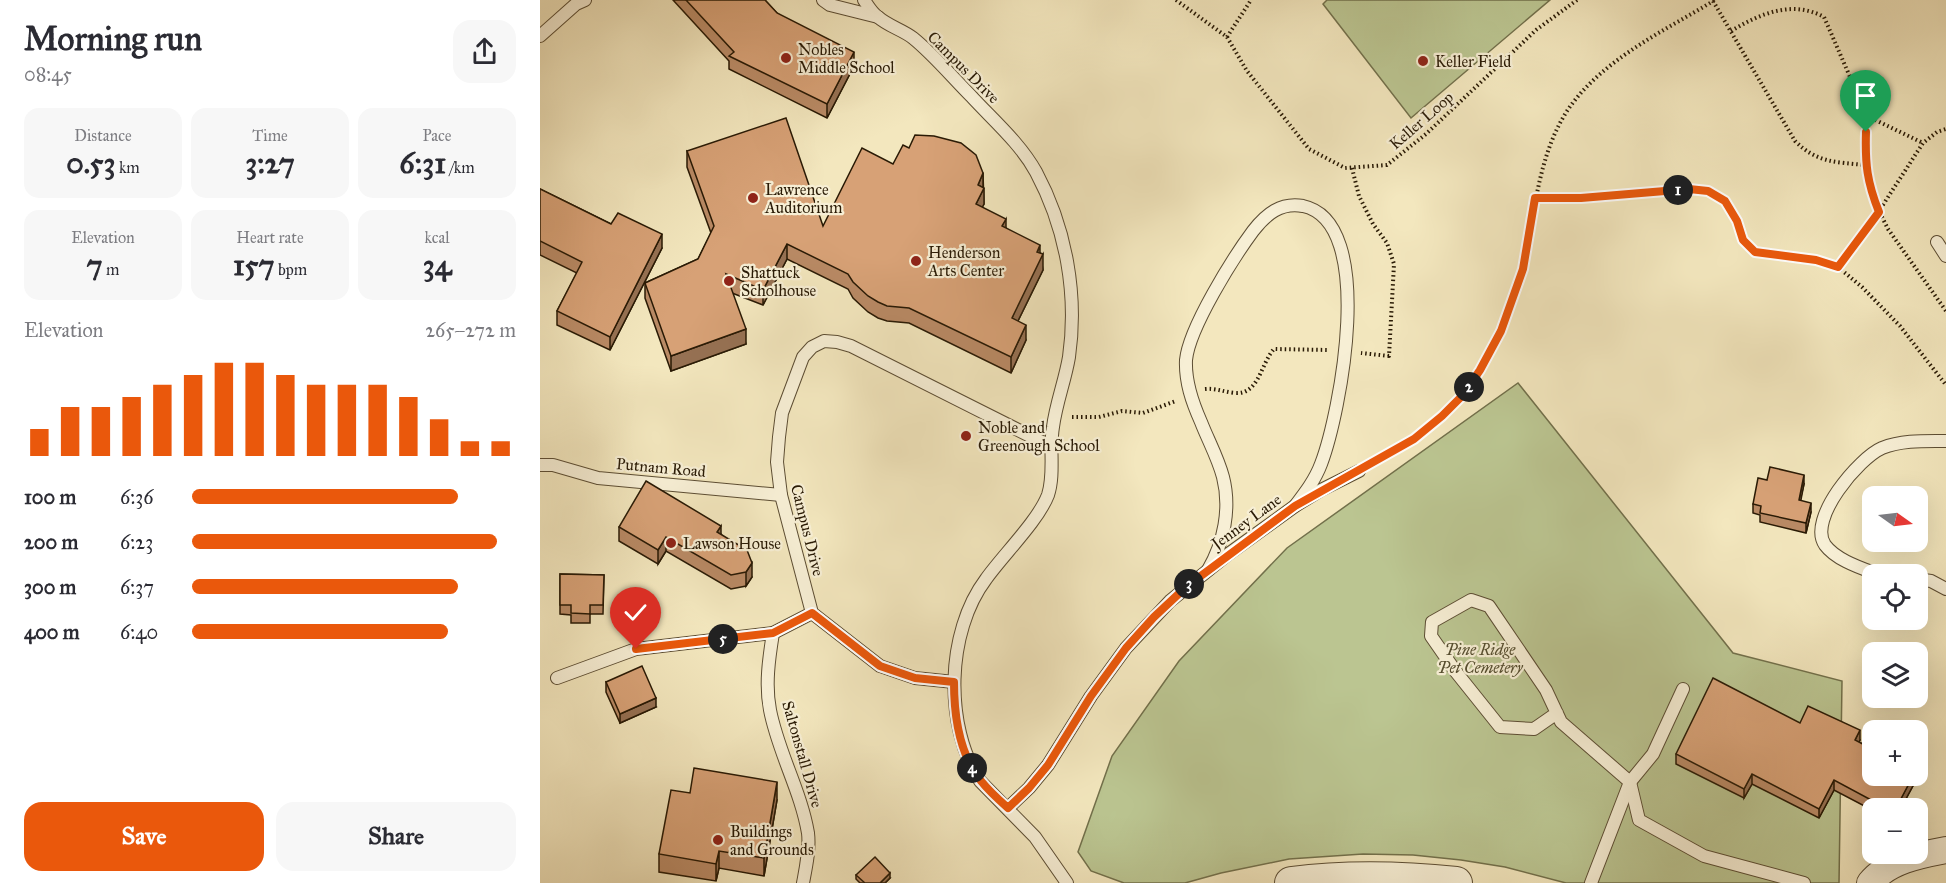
<!DOCTYPE html>
<meta charset="utf-8">
<style>
body{margin:0;font-family:"IM FELL Great Primer",serif;background:#f7f7f7;color:#2b2b33;height:100vh;display:flex;flex-direction:column;font-size:22px;white-space:nowrap}
*{box-sizing:border-box;margin:0}
p{font-size:20px;color:#7c7c81}
.icon{flex:none;width:33px;height:33px;fill:none;stroke:currentColor;stroke-width:2;stroke-linecap:round;stroke-linejoin:round}
.map{position:relative;flex:1;overflow:hidden}
.side{display:flex;flex-direction:column;background:#fff;width:540px}
.side>*{flex:none}
.needle{width:39px;rotate:104deg}
.tools{position:absolute;left:1322px;top:486px;display:grid;gap:12px}
.tools a{display:grid;place-items:center;width:66px;height:66px;border-radius:12px;background:#fff;box-shadow:0 6px 24px #0002;font-size:30px}
.pin{position:absolute;display:grid;place-items:center;width:51px;height:51px;color:#fff;margin:-62px -26px;border-radius:50% 50% 50% 0;rotate:-45deg;box-shadow:0 0 6px #0007}
.pin .icon{rotate:45deg}
.km{position:absolute;width:30px;height:30px;margin:-15px;border-radius:50%;background:#222;color:#fff;font-size:16px;line-height:30px;text-align:center}
.round{display:grid;place-items:center;flex:none;width:63px;height:63px;border-radius:18px;background:#f7f7f7}
.summary{display:flex;align-items:center;justify-content:space-between;height:102px;padding:0 24px}
h1{font-size:33px;font-weight:700;line-height:45px}
.metrics{display:grid;grid-template-columns:repeat(3,1fr);gap:9px;height:102px;padding:6px 24px}
.metrics div{display:grid;align-content:center;border-radius:15px;background:#f7f7f7;text-align:center}
.metrics b{font-size:30px;font-weight:700}
.metrics small{font-size:16px;font-weight:400}
.metrics p{font-size:16px}
.chart{height:168px;padding:12px 24px}
.chart p{display:flex;justify-content:space-between}
.chart svg{width:100%;height:108px;margin-top:6px;stroke:#ea580c;stroke-width:6}
.cta{display:flex;gap:12px;margin-top:auto;padding:12px 24px}
.cta a{flex:1;height:69px;border-radius:18px;background:#ea580c;color:#fff;font-size:24px;font-weight:700;line-height:69px;text-align:center}
.cta a+a{background:#f7f7f7;color:#2b2b33}
ul{padding:0 24px;list-style:none;font-size:20px}
li{display:grid;grid-template-columns:96px 72px 1fr;align-items:center;height:45px}
li i{height:15px;border-radius:8px;background:#ea580c}
main{display:flex;flex:1;min-height:0}
.map>svg:first-child{display:block}
.green{fill:#bbc591;stroke:#72704b;stroke-width:1.5}
.lines{fill:none;stroke-linecap:round;stroke-linejoin:round}
.service-casing{stroke:#5c4d33;stroke-width:14}
.minor-casing{stroke:#5c4d33;stroke-width:28}
.tertiary-casing{stroke:#5c4d33;stroke-width:34}
.path{stroke:#291a05;stroke-width:4;stroke-dasharray:1.5 3;stroke-linecap:butt}
.service{stroke:#f7efd5;stroke-width:12}
.minor{stroke:#f7efd5;stroke-width:26}
.tertiary{stroke:#f7efd5;stroke-width:32}
.wall{fill:#b98a65;stroke:#291a05;stroke-width:1.5}
.shaded-wall{fill:#967153;stroke:#291a05;stroke-width:1.5}
.building{fill:#d7a176;stroke:#291a05;stroke-width:1.5}
.route-casing{stroke:#fff;stroke-width:12}
.route{stroke:#ea580c;stroke-width:8}
.poi-dot{fill:#8f2418;stroke:#f7efd5;stroke-width:2}
.labels{text-anchor:middle;stroke-width:4.5;stroke-linejoin:round;paint-order:stroke}
.poi-label{font-size:16px;fill:#291a05;stroke:#f7efd5;text-anchor:start}
.street-label{font-size:16px;fill:#291a05;stroke:#f7efd5}
.park-label{font-size:16px;font-style:italic;fill:#554d2f;stroke:#f7efd5}
</style>
<main>
<section class="side">
<div class="summary"><div><h1>Morning run</h1><p>08:45</p></div><a class="round"><svg class="icon" aria-label="share" viewBox="0 0 24 24"><path d="M12 15V3M7 8l5-5 5 5M5 13v7h14v-7"/></svg></a></div>
<div class="metrics">
<div><p>Distance</p><b>0.53<small> km</small></b></div>
<div><p>Time</p><b>3:27</b></div>
<div><p>Pace</p><b>6:31<small> /km</small></b></div>
</div>
<div class="metrics">
<div><p>Elevation</p><b>7<small> m</small></b></div>
<div><p>Heart rate</p><b>157<small> bpm</small></b></div>
<div><p>kcal</p><b>34</b></div>
</div>
<div class="chart"><p><span>Elevation</span>265–272 m</p>
<svg viewBox="0 0 160 44" preserveAspectRatio="none"><path d="M5 44V33M15 44V24M25 44V24M35 44V20M45 44V15M55 44V11M65 44V6M75 44V6M85 44V11M95 44V15M105 44V15M115 44V15M125 44V20M135 44V29M145 44V38M155 44V38"/></svg>
</div>
<ul>
<li><b>100 m</b>6:36<i style="width:82%"></i></li>
<li><b>200 m</b>6:23<i style="width:94%"></i></li>
<li><b>300 m</b>6:37<i style="width:82%"></i></li>
<li><b>400 m</b>6:40<i style="width:79%"></i></li>
</ul>
<div class="cta"><a>Save</a><a>Share</a></div>
</section>
<div class="map">
<svg width="1406" height="883" viewBox="0 0 1406 883">
<rect width="100%" height="100%" fill="#f3e7be"/>
<filter id="stains"><feTurbulence type="fractalNoise" baseFrequency=".00333" numOctaves="4"/><feColorMatrix values="0 0 0 0 .2 0 0 0 0 .09 0 0 0 0 .02 0 0 0 .5 -.17"/></filter>
<radialGradient id="worn" r=".72"><stop offset=".6" stop-color="#630" stop-opacity="0"/><stop offset="1" stop-color="#630" stop-opacity=".3"/></radialGradient>
<g class="green">
<polygon points="787,0 1010,0 871,118 783,4"/>
<polygon points="978,383 1193,653 1302,681 1299,883 1026,883 965,867 921,860 873,855 823,854 749,859 681,873 645,883 584,883 551,871 538,852 572,756 639,661 747,548"/>
</g>
<g class="lines">
<defs>
<g id="service">
<polyline points="283,0 290,5 338,17"/>
<path d="M 324,0 C 328,6 332,13 338,17 C 348,26 363,30 373,38 C 394,55 412,77 431,96 C 453,120 480,143 496,172 C 526,228 538,294 529,357 C 525,381 516,403 513,427 C 509,449 515,474 508,495 C 498,521 463,555 446,579 C 406,632 404,726 440,781 L 495,837 L 527,883"/>
<polyline points="0,36 36,4 45,0"/>
<polyline points="1397,242 1406,256"/>
<polyline points="0,465 13,465 58,478 241,495"/>
<path d="M 668,570 C 684,543 691,508 683,477 C 678,458 668,440 661,422 C 652,402 645,382 646,360 C 649,328 693,258 713,231 C 726,214 741,202 763,206 C 838,222 800,414 781,464 C 775,480 765,493 755,506"/>
<path d="M 1337,574 C 1321,568 1296,560 1285,545 C 1267,519 1319,458 1342,448 C 1362,440 1384,441 1406,441"/>
<polyline points="1377,579 1391,581 1406,589"/>
<path d="M 233,633 C 229,658 225,685 230,710 C 238,752 261,791 268,833 C 270,849 266,867 263,883"/>
<polyline points="17,678 96,649 233,633 272,613"/>
<polyline points="414,682 375,678 340,666 272,613 241,495 237,462 239,437 242,413 263,357 272,347 284,341 297,342 311,346 510,446"/>
<polyline points="1017,713 994,729 960,727 916,672 891,636 892,622 931,600 949,606 1006,690 1021,722 1090,782 1099,820 1164,856 1264,883"/>
<polyline points="468,808 489,788 508,765 551,696 586,648 630,601 687,555 755,506 781,490 819,471"/>
<polyline points="1051,883 1090,782 1113,754 1143,689"/>
</g>
<path id="minor" d="M 1330,883 C 1348,861 1379,855 1406,850"/>
<path id="tertiary" d="M 751,883 C 806,876 860,877 916,883"/>
</defs>
<use href="#service" class="service-casing"/>
<use href="#minor" class="minor-casing"/>
<use href="#tertiary" class="tertiary-casing"/>
<g class="path">
<polyline points="636,0 687,37 707,71 769,149 805,168 847,165 886,134 996,30 1037,0"/>
<path d="M 1173,1 L 1255,141 C 1277,163 1296,162 1325,165"/>
<path d="M 1191,31 C 1221,13 1253,0 1284,17 L 1327,116 L 1325,165 L 1331,193 L 1339,211 L 1348,229 L 1406,311"/>
<polyline points="687,37 711,0"/>
<polyline points="1327,116 1383,143"/>
<polyline points="812,168 819,196 833,224 847,243 854,264 849,356 821,353"/>
<polyline points="995,198 1041,198 1149,189 1168,191 1185,201 1197,221 1203,240 1215,252 1276,260 1298,267 1322,287 1360,326 1406,385"/>
<polyline points="1298,267 1339,211 1383,143 1397,132 1406,129"/>
<path d="M 665,389 C 676,388 684,392 695,393 C 719,395 721,363 734,349 L 788,350"/>
<polyline points="532,417 559,417 582,411 603,413 636,401"/>
<path d="M 833,463 C 865,444 898,424 923,395 C 951,363 973,309 983,268 C 995,215 997,158 1027,111 C 1061,60 1124,31 1175,0"/>
</g>
<use href="#service" class="service"/>
<use href="#minor" class="minor"/>
<use href="#tertiary" class="tertiary"/>
</g>
<g class="wall">
<polygon points="133,0 225,0 237,13 314,66 287,118 189,69 189,61"/>
<polygon points="369,148 443,173 444,204 442,207 466,228 500,253 503,270 478,321 486,340 471,373 369,323 347,321 338,318 328,312 313,298 308,289 247,259 223,305 192,293 206,344 131,371 105,298 105,283 158,259 171,233 147,167 147,151 283,226 353,164"/>
<polygon points="0,189 71,224 122,248 70,350 17,325 17,311 37,273 0,255"/>
<polygon points="1264,484 1260,501 1271,512 1266,533 1220,522 1220,515 1213,513 1213,504"/>
<polygon points="79,527 181,534 212,577 206,586 191,589 126,551 118,564 79,541"/>
<polygon points="20,574 64,575 63,614 50,614 50,623 31,623 31,615 20,614"/>
<polygon points="66,682 116,707 80,723 66,692"/>
<polygon points="1260,723 1320,740 1319,742 1375,776 1375,782 1361,808 1332,808 1332,810 1294,790 1279,818 1212,784 1204,798 1136,764 1136,754"/>
<polygon points="150,793 237,800 224,876 179,868 176,881 119,872 119,854"/>
<polygon points="316,875 350,878 345,883 320,883 316,879"/>
</g>
<g class="shaded-wall">
<polygon points="314,52 314,66 287,118 287,104"/>
<polygon points="443,173 443,188 438,185"/>
<polygon points="444,188 444,204 436,219 436,204"/>
<polygon points="466,219 466,234 462,226"/>
<polygon points="122,234 122,248 70,350 70,337"/>
<polygon points="247,244 247,259 223,305 223,290"/>
<polygon points="500,245 500,259 503,254 503,270 472,333 472,318"/>
<polygon points="486,325 486,340 471,373 471,357"/>
<polygon points="206,329 206,344 131,371 131,356"/>
<polygon points="1264,475 1264,484 1259,510 1259,500"/>
<polygon points="1271,503 1271,512 1266,533 1266,523"/>
<polygon points="181,526 181,540 177,532"/>
<polygon points="126,537 126,551 118,564 118,550"/>
<polygon points="212,563 212,577 206,586 206,572"/>
<polygon points="116,698 116,707 80,723 80,714"/>
<polygon points="1320,730 1320,740 1315,750 1315,740"/>
<polygon points="1212,774 1212,784 1204,798 1204,789"/>
<polygon points="1373,776 1375,776 1375,782 1361,808 1356,808"/>
<polygon points="1294,780 1294,790 1279,818 1279,809"/>
<polygon points="237,782 237,800 224,876 224,858"/>
<polygon points="179,851 179,868 176,881 176,864"/>
<polygon points="350,873 350,878 345,883 340,883"/>
</g>
<g class="building">
<polygon points="146,0 225,0 237,13 314,52 287,104 189,56 194,52"/>
<polygon points="246,118 283,226 322,148 353,164 363,145 369,148 375,135 394,136 421,143 436,155 443,173 438,185 444,188 436,204 466,219 462,226 500,245 497,252 503,254 472,318 486,325 471,357 369,308 347,306 338,302 328,296 313,282 308,274 247,244 223,290 186,274 206,329 131,356 105,283 158,259 174,226 147,151"/>
<polygon points="0,189 71,224 78,213 122,234 70,337 17,311 42,262 0,241"/>
<polygon points="1230,467 1264,475 1259,500 1271,503 1266,523 1220,513 1221,506 1213,504 1218,478 1227,480"/>
<polygon points="106,481 181,526 177,532 207,550 212,563 206,572 191,575 126,537 118,550 79,527"/>
<polygon points="20,574 64,575 63,605 50,605 50,614 31,613 31,605 20,605"/>
<polygon points="102,666 116,698 80,714 66,682"/>
<polygon points="1173,678 1260,723 1268,706 1320,730 1315,740 1332,749 1332,776 1373,776 1356,808 1346,808 1294,780 1279,809 1212,774 1204,789 1136,754"/>
<polygon points="154,768 237,782 224,858 179,851 176,864 119,854 131,790 150,793"/>
<polygon points="335,857 350,873 340,883 325,883 316,875"/>
</g>
<g class="lines">
<defs>
<path id="route" d="M 96,649 L 233,633 L 272,613 L 340,666 L 375,678 L 414,682 C 414,716 419,754 441,781 C 449,791 459,800 468,808 L 489,788 L 508,765 L 551,696 L 586,648 L 614,617 L 646,587 L 755,506 L 874,439 L 902,416 L 924,394 L 940,370 L 961,331 L 983,269 L 995,198 L 1041,198 L 1149,189 L 1168,191 L 1185,201 L 1197,221 L 1203,240 L 1215,252 L 1276,260 L 1298,267 L 1339,212 C 1327,182 1325,164 1326,132"/>
</defs>
<use href="#route" class="route-casing"/>
<use href="#route" class="route"/>
</g>
<g class="poi-dot">
<circle cx="246" cy="58" r="6"/>
<circle cx="883" cy="61" r="6"/>
<circle cx="213" cy="198" r="6"/>
<circle cx="376" cy="261" r="6"/>
<circle cx="189" cy="281" r="6"/>
<circle cx="426" cy="436" r="6"/>
<circle cx="131" cy="543" r="6"/>
<circle cx="178" cy="840" r="6"/>
</g>
<g class="labels">
<g class="poi-label">
<text x="258" y="55">Nobles<tspan x="258" dy="18">Middle School</tspan></text>
<text x="895" y="67">Keller Field</text>
<text x="225" y="195">Lawrence<tspan x="225" dy="18">Auditorium</tspan></text>
<text x="388" y="258">Henderson<tspan x="388" dy="18">Arts Center</tspan></text>
<text x="201" y="278">Shattuck<tspan x="201" dy="18">Scholhouse</tspan></text>
<text x="438" y="433">Noble and<tspan x="438" dy="18">Greenough School</tspan></text>
<text x="143" y="549">Lawson House</text>
<text x="190" y="837">Buildings<tspan x="190" dy="18">and Grounds</tspan></text>
</g>
<g class="street-label">
<text transform="translate(424 67) rotate(45)" y="6">Campus Drive</text>
<text transform="translate(881 120) rotate(-41)" y="6">Keller Loop</text>
<text transform="translate(121 467) rotate(5)" y="6">Putnam Road</text>
<text transform="translate(706 521) rotate(-36)" y="6">Jenney Lane</text>
<text transform="translate(268 530) rotate(76)" y="6">Campus Drive</text>
<text transform="translate(263 754) rotate(74)" y="6">Saltonstall Drive</text>
</g>
<g class="park-label">
<text x="940" y="655">Pine Ridge<tspan x="940" dy="18">Pet Cemetery</tspan></text>
</g>
</g>
<rect width="100%" height="100%" filter="url(#stains)"/>
<rect width="100%" height="100%" fill="url(#worn)"/>
</svg>
<div class="tools">
<a><svg class="needle" viewBox="-14 -14 28 28"><path d="M0-13l5 13h-10z" fill="#e53935"/><path d="M0 13l5-13h-10z" fill="#7c7c81"/></svg></a>
<a><svg class="icon" aria-label="locate" viewBox="0 0 24 24"><circle cx="12" cy="12" r="6"/><path d="M12 2v4M12 18v4M2 12h4M18 12h4"/></svg></a>
<a><svg class="icon" aria-label="layers" viewBox="0 0 24 24"><path d="M12 4l9 5-9 5-9-5zM3 14l9 5 9-5"/></svg></a>
<a>+</a>
<a>−</a>
</div>
<div class="pin" style="left:1326px;top:132px;background:#1e9e55"><svg class="icon" aria-label="arrive" viewBox="0 0 24 24"><path d="M6 21V4h12l-3 4 3 4H6"/></svg></div>
<div class="pin" style="left:96px;top:649px;background:#d93025"><svg class="icon" aria-label="check" viewBox="0 0 24 24"><path d="M5 12l5 5 9-10"/></svg></div>
<b class="km" style="left:1138px;top:190px">1</b>
<b class="km" style="left:929px;top:387px">2</b>
<b class="km" style="left:649px;top:584px">3</b>
<b class="km" style="left:432px;top:768px">4</b>
<b class="km" style="left:183px;top:639px">5</b>
</div>
</main>
